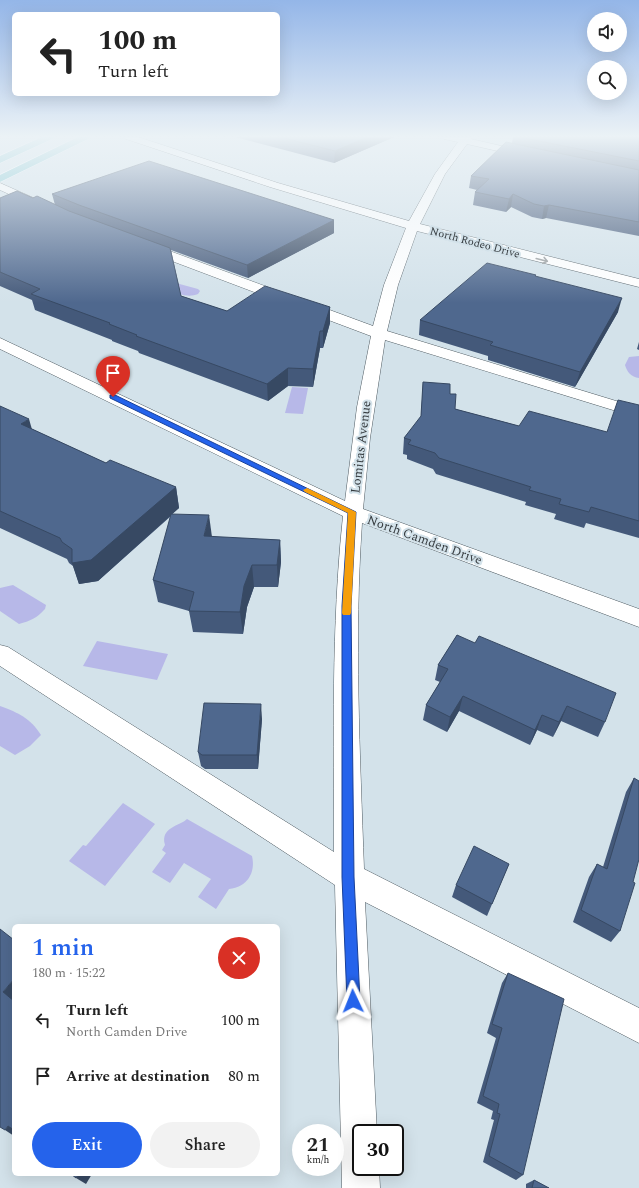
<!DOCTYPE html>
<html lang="en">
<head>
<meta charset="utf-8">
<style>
  :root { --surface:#fff; --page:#f2f2f2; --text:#222; --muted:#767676; --accent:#2563eb }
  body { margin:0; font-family:Spectral,serif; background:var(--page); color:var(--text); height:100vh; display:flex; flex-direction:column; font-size:15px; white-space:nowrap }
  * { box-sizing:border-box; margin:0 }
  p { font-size:13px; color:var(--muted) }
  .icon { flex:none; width:22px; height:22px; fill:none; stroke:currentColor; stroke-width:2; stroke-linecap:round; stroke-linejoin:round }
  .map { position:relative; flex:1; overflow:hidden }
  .side { position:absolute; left:12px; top:924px; width:268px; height:252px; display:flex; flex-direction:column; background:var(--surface); border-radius:6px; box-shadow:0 4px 16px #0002 }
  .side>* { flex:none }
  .hud { position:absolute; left:12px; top:12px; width:268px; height:84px; border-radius:6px; box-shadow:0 4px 16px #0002; background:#fff; color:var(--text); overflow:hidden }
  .tools { position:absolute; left:587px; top:12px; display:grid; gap:8px }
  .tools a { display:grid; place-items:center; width:40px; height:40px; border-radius:50%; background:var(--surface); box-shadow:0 4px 16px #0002; font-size:20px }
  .speed { position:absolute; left:292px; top:1124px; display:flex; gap:8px; font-size:20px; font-weight:700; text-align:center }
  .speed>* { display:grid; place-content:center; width:52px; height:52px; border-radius:50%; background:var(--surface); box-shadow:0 4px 16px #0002; line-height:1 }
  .speed small { font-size:10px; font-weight:400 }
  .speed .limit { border:2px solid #111; border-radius:6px; background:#fff; color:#111 }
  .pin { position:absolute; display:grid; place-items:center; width:34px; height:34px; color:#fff; margin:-41px -17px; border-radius:50% 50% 50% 0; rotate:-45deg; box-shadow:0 0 4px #0007 }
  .pin .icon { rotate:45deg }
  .me { position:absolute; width:44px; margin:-22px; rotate:358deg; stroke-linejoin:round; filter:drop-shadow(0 0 3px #0008) }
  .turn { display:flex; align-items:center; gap:14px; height:84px; padding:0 20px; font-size:18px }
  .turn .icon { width:52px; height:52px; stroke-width:2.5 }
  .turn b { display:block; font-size:28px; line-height:34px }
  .round { display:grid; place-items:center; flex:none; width:42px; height:42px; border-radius:21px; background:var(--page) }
  .overview { display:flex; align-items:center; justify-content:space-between; height:68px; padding:0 20px }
  h1 { font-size:24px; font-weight:600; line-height:30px; color:var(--accent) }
  .action { display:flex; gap:8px; margin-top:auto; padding:8px 20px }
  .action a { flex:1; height:46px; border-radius:24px; background:var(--accent); color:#fff; font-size:16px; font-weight:600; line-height:46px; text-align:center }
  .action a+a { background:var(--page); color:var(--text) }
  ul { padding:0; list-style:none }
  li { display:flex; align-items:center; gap:12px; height:56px; padding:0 20px }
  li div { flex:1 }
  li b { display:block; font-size:15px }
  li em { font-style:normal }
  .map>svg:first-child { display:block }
</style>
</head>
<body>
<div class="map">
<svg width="639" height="1188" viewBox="0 0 639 1188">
  <rect width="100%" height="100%" fill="#d3e2ea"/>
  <g fill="#b7b8e8">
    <path d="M176 283 198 289 200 291 198 294C188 298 179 294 169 290Z"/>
    <path d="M639 356V378C631 377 627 372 625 365L629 357Z"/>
    <polygon points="292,387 308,388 303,414 285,413"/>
    <path d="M13 585 46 605 45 609C37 618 30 621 19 624L0 611V588Z"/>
    <polygon points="97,641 168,654 157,680 83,666"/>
    <path d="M0 706C19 713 30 718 41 735L30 746 15 755 0 746Z"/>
    <polygon points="123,803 155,824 105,886 69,861 83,845 86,846"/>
    <path d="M187 819 252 856C256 873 247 887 229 889L216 909 198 897 211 879 184 863 170 883 152 872 166 853 162 850 165 845C160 827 180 826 187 819Z"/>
  </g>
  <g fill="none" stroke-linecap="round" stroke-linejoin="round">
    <g stroke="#4f5b62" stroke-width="1">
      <g id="minor">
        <path d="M124 137H138L278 183 409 221 435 174 458 142 444 139 442 137H473L471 139 532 153 533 155 532 157 528 158 467 144 445 174 420 224 639 279V287L417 231 398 285 387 331 639 408V418L385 340 370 438 363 509 639 609V627L362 523C354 638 360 754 364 869L639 1008V1043L365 902 377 1133H361V1167H379L380 1188H342L335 885 0 666V645L8 647 334 852C334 740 331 627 343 516L0 349V338L345 501 357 407 371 336 140 249 138 246 140 243H148L373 326 384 285 406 228 270 187 126 139Z"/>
        <polygon points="0,183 45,203 47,205 45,207 37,207 0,190"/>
      </g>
    </g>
    <g stroke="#fff" stroke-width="1">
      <g id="major">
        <polygon points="42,137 54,137 52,139 0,163 0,156"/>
        <polygon points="78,137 90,137 88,139 0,182 0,175"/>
      </g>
    </g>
    <use href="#minor" fill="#fff" fill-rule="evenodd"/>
    <use href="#major" fill="#72c2cc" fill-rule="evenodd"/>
  </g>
  <g fill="#44597a">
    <polygon points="235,137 394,137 334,163"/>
    <polygon points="513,137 639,137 639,236 546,218 542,219 532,217 511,207 506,212 473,205 475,192 477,190 469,188 471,176 512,143"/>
    <polygon points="52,194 334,220 334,233 248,278 171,250 181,296 227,311 330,307 330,323 323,348 320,348 313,387 288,386 268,401 139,353 138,351 112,341 112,340 35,310 32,300 0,286 0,198 33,198 55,205"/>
    <polygon points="536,277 618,312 575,387 488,360 488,356 419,335 420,320"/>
    <polygon points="639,342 639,350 637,349"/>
    <polygon points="423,382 450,394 455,409 519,426 607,432 639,405 639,538 586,523 584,528 554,519 556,514 525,505 526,502 436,474 433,469 407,459 407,455 403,454 404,438 421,417"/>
    <polygon points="0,406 32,429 106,463 176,487 179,508 172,514 212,537 280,540 281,562 278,587 254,587 247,607 243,634 193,632 189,611 158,602 153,580 171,516 98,581 79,584 73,566 69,563 67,559 0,528"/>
    <polygon points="457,635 605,722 598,737 561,721 553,737 537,730 530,745 459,711 447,732 423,720 426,705 440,682 435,680 438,665"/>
    <polygon points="262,719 258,769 205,769 201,766 198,752"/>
    <polygon points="634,778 620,931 611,942 573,922 589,877 597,864 603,867 626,792"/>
    <polygon points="509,864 487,916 452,897 456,885"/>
    <polygon points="508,973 523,1175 516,1180 483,1162 494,1120 491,1119 493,1111 477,1103 496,1038 487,1033 502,983"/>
    <polygon points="534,1180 549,1188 526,1188 526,1184"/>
  </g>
  <g fill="#374963">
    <polygon points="367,137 394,137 334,163 335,151"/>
    <polygon points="513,194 511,207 506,212 509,199"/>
    <polygon points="549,205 546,218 542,219 544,206"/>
    <polygon points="334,220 334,233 248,278 247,265"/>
    <polygon points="622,298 618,312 575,387 580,372"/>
    <polygon points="330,307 330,323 323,348 323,331"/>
    <polygon points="320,331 320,348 313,387 313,369"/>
    <polygon points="288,368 288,386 268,401 267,384"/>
    <polygon points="29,419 35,440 21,424"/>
    <polygon points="176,487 179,508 98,581 79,584 72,563"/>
    <polygon points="209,515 212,537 204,536"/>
    <polygon points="280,540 281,562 278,587 277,565"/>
    <polygon points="252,565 254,587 247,607 243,634 240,612 244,586"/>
    <polygon points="463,696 459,711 447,732 450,717"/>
    <polygon points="261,704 262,719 258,769 257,755"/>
    <polygon points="567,706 561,721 553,737 559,722"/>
    <polygon points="542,715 537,730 530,745 535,730"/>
    <polygon points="14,979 14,1003 3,992"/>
    <polygon points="8,1126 14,1129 14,1136 5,1130"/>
    <polygon points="79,1174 92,1174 86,1184 76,1178"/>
  </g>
  <g fill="#4f688e" stroke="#374963">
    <polygon points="280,137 367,137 335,151"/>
    <polygon points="519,137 639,137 639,161"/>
    <polygon points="506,142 639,170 639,222 549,205 544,206 534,204 513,194 509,199 475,192 489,179 471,176"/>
    <polygon points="149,161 334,220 247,265 79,205 52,194"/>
    <polygon points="17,191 33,198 37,196 69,211 170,248 181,296 227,311 265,286 330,307 323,331 320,331 313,369 288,368 267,384 136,336 137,335 109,324 110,323 31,294 40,289 0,272 0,198"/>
    <polygon points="487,263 536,275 535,276 622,298 580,372 490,345 493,342 420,320"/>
    <polygon points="423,382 450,384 450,394 456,394 455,409 519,426 529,411 607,432 618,400 639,405 639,521 591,507 589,512 559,504 561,499 529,490 531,487 439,458 435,453 408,444 411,440 404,438 421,416"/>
    <polygon points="0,406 29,419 21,424 106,463 110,460 176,487 91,560 72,563 72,549 62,542 60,538 0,511"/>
    <polygon points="171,514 209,515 204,536 280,540 277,565 252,565 244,586 240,612 189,611 194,592 153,580"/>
    <polygon points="457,635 475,643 479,636 616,693 605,722 567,706 559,722 542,715 535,730 463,696 450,717 426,705 448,669 438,665"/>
    <polygon points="204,703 261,704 257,755 202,755 198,752"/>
    <polygon points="634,778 639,781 639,859 633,882 635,883 620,931 581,910 597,864 607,869"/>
    <polygon points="474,846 509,864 492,904 456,885"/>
    <polygon points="0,929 14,940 14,979 3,992 14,1001 14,1130 8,1126 5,1130 0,1127"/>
    <polygon points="508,973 564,999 523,1175 489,1156 500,1114 497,1113 499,1104 483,1096 502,1028 492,1024"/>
    <polygon points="71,1174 79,1174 76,1178"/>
    <polygon points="534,1180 549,1188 532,1188"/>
  </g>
  <defs><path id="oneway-shaft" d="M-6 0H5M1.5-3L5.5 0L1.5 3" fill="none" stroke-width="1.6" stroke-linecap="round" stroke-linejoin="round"/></defs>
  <use stroke="#9a9ea0" href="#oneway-shaft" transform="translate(542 260) rotate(14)"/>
  <linearGradient id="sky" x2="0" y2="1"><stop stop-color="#94b6e8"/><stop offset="0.45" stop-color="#ebf2f6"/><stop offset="1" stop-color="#ebf2f6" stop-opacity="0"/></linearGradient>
  <rect width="639" height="303" fill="url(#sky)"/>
  <polygon fill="#2563eb" stroke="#184099" points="110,395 115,395 356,512 351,606 354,877 360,1001 358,1006 353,1008 349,1006 347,1001 342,877 342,606 348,513 110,398"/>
  <polygon fill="#f59e0b" points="307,488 356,512 351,613 350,615 343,615 342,613 348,513 305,492 303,490"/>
  <g text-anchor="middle" stroke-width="4" stroke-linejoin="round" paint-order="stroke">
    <g font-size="11" fill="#363c40" stroke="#d3e2ea">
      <text transform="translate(475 242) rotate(15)" y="4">North Rodeo Drive</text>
    </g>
    <g font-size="13" fill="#363c40" stroke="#d3e2ea">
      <text transform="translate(360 447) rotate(-83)" y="5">Lomitas Avenue</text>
      <text transform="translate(425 539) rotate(20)" y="5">North Camden Drive</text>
    </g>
  </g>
</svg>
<div class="tools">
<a><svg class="icon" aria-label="sound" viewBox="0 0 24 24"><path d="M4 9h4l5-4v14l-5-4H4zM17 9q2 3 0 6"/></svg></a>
<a><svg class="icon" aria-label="search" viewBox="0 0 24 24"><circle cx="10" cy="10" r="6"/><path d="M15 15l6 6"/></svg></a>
</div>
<div class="speed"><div>21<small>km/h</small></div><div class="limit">30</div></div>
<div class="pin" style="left:113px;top:397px;background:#d93025"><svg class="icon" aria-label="arrive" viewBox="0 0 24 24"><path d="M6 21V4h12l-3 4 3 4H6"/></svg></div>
<svg class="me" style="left:353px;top:1001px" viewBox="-20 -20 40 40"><path d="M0-17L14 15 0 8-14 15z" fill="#2563eb" stroke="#fff" stroke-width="4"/></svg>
<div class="hud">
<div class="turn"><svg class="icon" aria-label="left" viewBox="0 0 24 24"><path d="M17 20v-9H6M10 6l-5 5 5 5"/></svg><div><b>100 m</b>Turn left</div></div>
</div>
<section class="side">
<div class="overview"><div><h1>1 min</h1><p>180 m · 15:22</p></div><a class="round" style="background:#d93025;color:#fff"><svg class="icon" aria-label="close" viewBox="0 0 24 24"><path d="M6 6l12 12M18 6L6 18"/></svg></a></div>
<ul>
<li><svg class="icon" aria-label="left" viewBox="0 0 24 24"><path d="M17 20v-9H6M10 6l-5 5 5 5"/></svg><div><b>Turn left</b><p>North Camden Drive</p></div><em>100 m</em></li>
<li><svg class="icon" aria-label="arrive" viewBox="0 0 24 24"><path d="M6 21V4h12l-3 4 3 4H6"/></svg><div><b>Arrive at destination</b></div><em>80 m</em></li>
</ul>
<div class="action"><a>Exit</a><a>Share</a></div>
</section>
</div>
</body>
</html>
